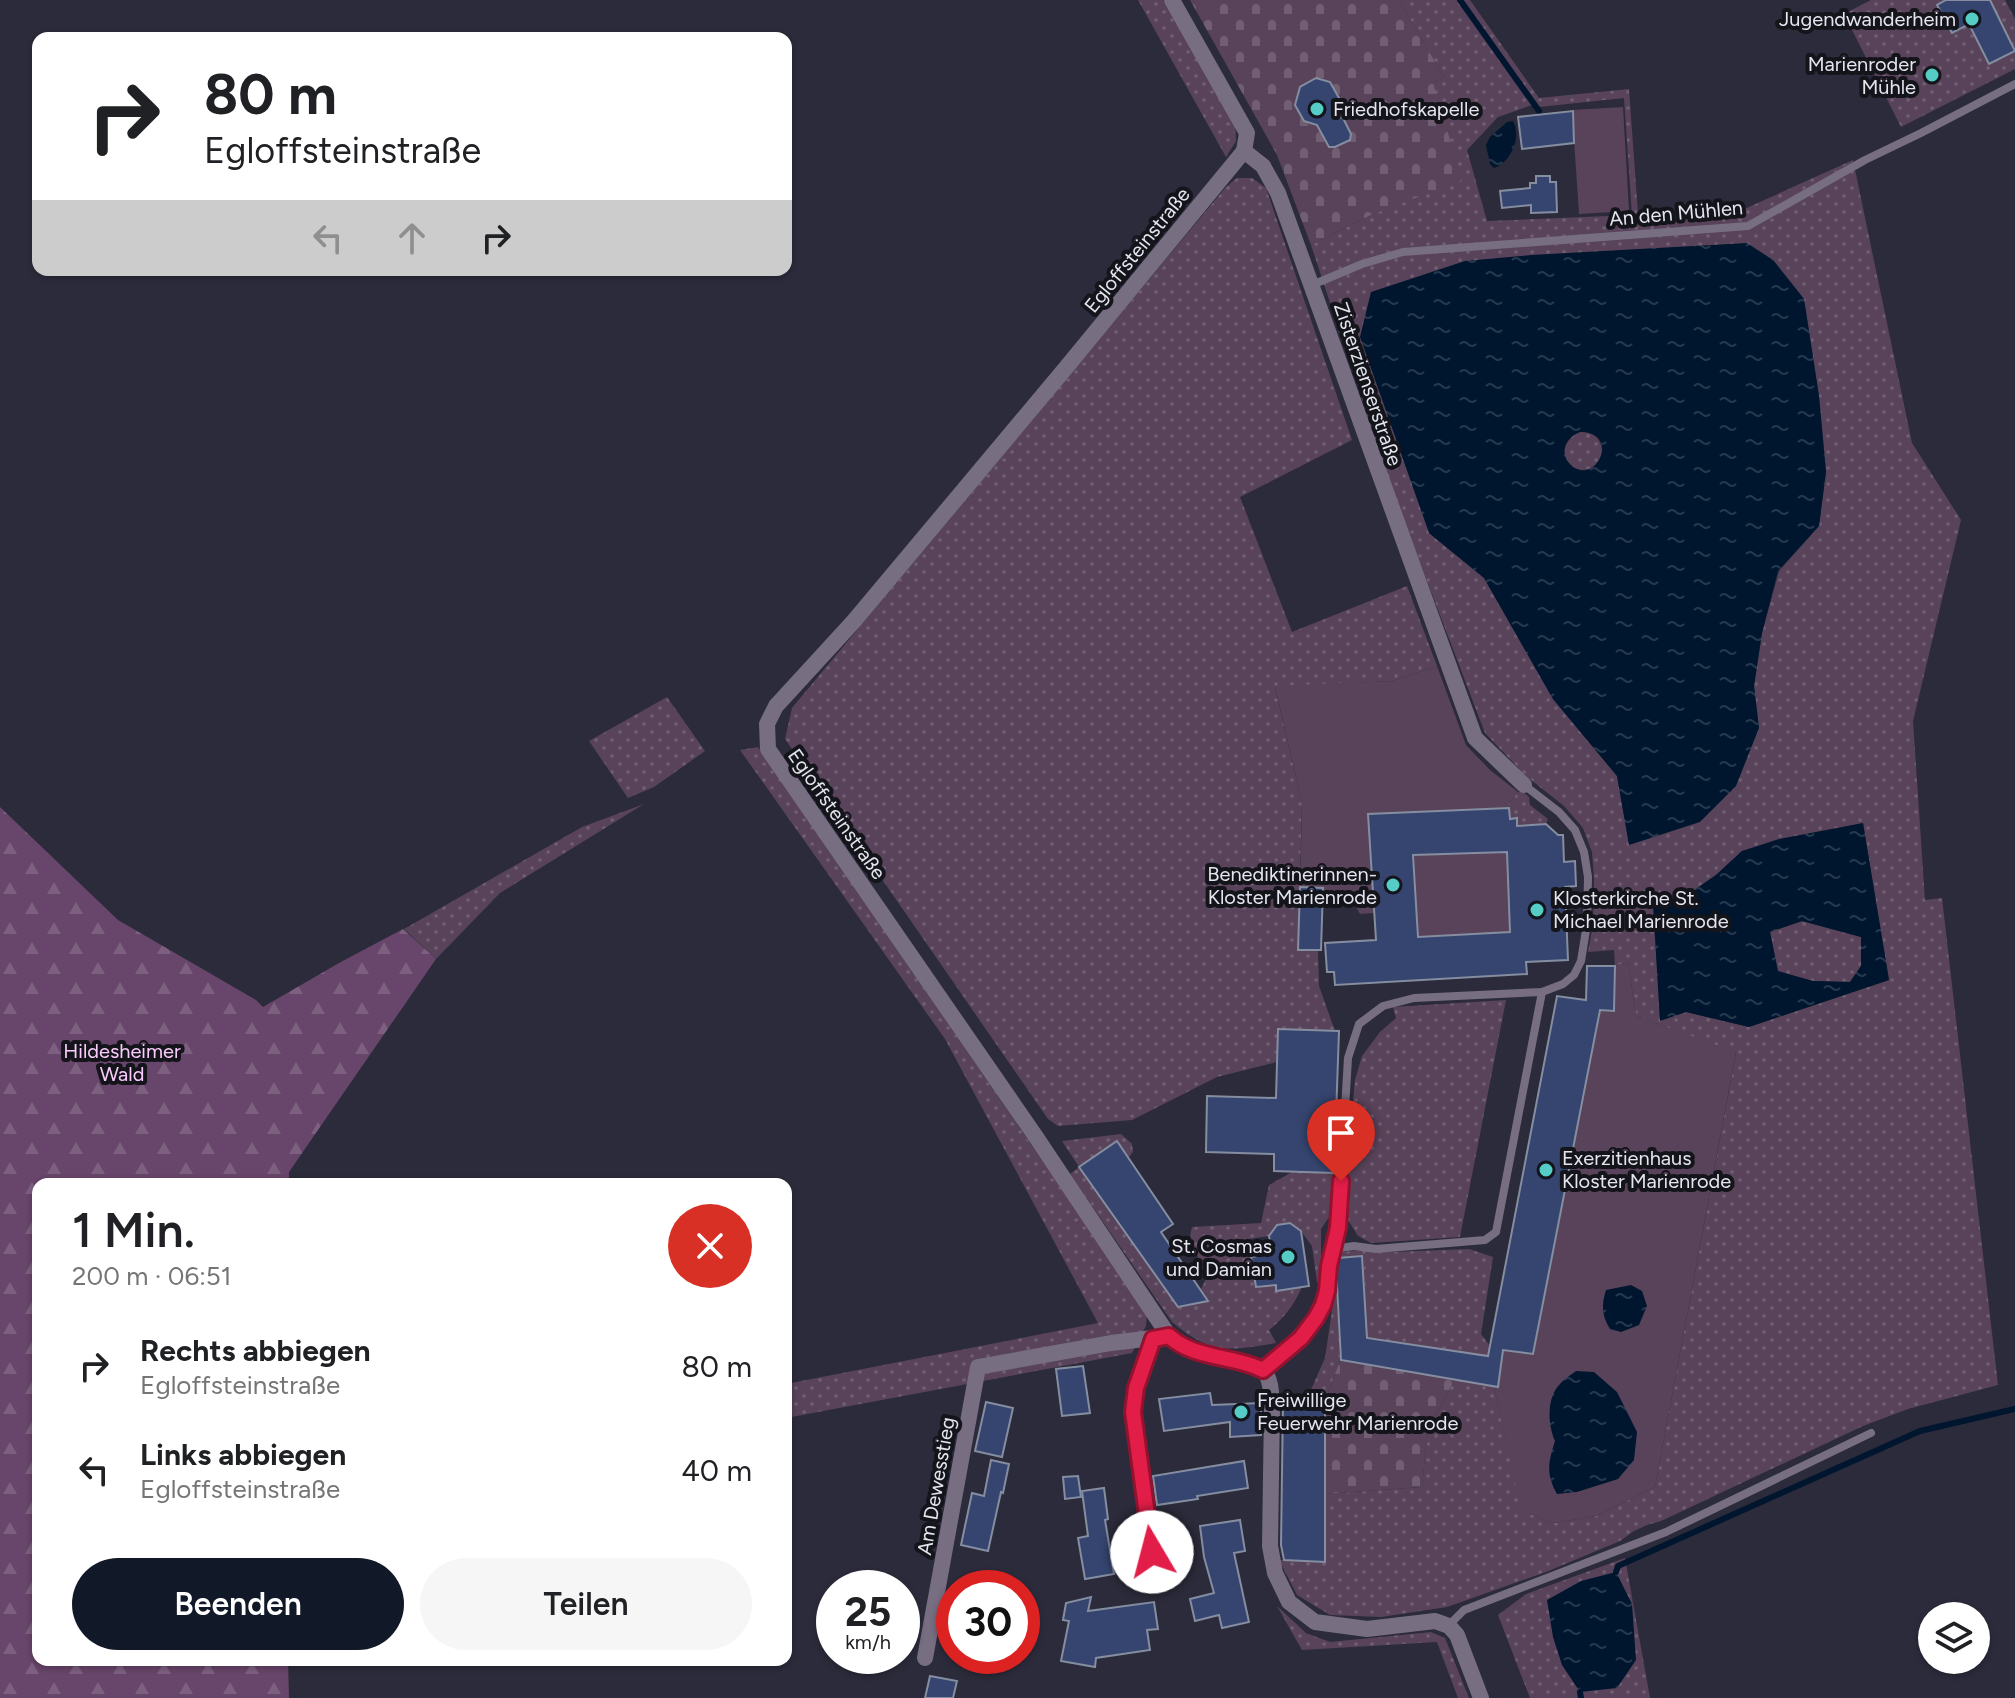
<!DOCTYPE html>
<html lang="de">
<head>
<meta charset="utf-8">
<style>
  :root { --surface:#fff; --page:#f6f6f6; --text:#202124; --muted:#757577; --accent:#111827 }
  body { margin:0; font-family:Figtree,sans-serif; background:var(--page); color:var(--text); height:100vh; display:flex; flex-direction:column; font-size:30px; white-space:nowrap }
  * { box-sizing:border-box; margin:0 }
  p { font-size:26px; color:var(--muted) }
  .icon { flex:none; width:44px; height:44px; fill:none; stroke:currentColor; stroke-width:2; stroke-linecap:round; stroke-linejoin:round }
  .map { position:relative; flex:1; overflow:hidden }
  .side { position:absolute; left:32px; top:1178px; width:760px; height:488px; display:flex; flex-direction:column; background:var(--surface); border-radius:16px; box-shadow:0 2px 6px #0004 }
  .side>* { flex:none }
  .guide { position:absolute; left:32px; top:32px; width:760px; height:244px; border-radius:16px; box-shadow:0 2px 6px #0004; background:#fff; color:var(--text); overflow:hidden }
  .buttons { position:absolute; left:1918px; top:1602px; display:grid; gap:16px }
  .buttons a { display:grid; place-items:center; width:72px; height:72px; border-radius:50%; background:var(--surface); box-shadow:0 2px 6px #0004; font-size:40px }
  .speed { position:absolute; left:816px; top:1570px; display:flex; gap:16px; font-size:40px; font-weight:700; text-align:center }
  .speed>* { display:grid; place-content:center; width:104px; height:104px; border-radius:50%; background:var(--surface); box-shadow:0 2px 6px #0004; line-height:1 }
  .speed small { font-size:20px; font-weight:400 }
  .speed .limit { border:12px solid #d22; background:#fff; color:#111 }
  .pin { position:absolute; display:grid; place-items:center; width:68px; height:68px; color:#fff; margin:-82px -34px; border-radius:50% 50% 50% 0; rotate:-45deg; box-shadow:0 0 8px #0007 }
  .pin .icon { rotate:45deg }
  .me { position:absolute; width:88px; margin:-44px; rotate:352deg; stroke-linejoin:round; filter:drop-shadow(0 0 6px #0008) }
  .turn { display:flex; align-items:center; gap:28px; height:168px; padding:0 40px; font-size:36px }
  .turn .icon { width:104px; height:104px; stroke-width:2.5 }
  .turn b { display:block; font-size:56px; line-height:68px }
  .lanes { display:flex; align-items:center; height:76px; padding:0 40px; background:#0003; justify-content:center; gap:40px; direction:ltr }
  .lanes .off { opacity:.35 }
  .round { display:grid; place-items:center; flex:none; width:84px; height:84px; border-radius:42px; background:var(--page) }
  .headline { display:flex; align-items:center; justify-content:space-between; height:136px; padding:0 40px }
  h1 { font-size:48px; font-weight:600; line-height:60px }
  .primary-button { display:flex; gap:16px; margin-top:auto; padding:16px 40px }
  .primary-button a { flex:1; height:92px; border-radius:48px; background:var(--accent); color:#fff; font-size:32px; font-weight:600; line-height:92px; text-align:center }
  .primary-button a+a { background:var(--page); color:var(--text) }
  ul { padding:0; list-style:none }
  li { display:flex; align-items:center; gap:24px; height:104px; padding:0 40px }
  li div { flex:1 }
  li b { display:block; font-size:30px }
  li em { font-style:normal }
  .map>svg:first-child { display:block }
</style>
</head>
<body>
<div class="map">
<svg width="2015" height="1698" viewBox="0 0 2015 1698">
  <defs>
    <pattern id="grass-dots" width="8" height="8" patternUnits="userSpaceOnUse" patternTransform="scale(2)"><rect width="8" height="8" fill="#59435a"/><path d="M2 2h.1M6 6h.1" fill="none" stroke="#715e72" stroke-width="1.8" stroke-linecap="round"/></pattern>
    <pattern id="forest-firs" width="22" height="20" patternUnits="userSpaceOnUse" patternTransform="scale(2)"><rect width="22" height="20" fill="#68456a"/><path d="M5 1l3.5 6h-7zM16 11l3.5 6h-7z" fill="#7d6080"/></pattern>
    <pattern id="cemetery-stones" width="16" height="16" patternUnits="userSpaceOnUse" patternTransform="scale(2)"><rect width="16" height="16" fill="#59435a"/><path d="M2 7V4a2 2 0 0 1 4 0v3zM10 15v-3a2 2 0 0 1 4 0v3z" fill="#715e72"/></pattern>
    <pattern id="water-ripples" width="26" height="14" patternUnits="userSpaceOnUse" patternTransform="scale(2)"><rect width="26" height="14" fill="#00162e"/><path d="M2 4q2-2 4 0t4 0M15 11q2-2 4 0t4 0" fill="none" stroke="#25384d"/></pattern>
  </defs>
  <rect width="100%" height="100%" fill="#2b2b3b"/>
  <g fill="url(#grass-dots)" fill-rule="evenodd">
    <polygon points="1138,0 1163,0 1235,126 1236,141 1226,157"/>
    <path d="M1399 0H1470L1539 98 1629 89 1638 214 1740 211 1853 160 1912 443 1961 520 1913 721 1925 900 1942 898 1998 1385 1908 1409 1863 1426 1661 1521 1647 1525 1634 1531 1620 1541 1546 1572 1447 1607 1381 1617 1330 1615 1297 1595 1279 1560 1325 1561V1494L1422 1487 1428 1428 1455 1380 1494 1387 1522 1511 1554 1523 1596 1516 1655 1487 1736 1053 1636 1016 1628 962 1615 966 1614 950 1588 952 1593 925 1594 879 1592 852 1583 828 1564 806 1526 776 1485 733 1390 484 1311 245 1371 215 1433 83 1444 77ZM1624 98 1632 215 1487 221 1467 150 1498 117 1535 104 1539 107ZM1773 260 1804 299 1819 396 1826 472 1819 526 1779 571 1762 633 1754 686 1759 728 1629 844 1617 776 1553 699 1484 578 1429 533ZM1863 823 1889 980 1749 1027 1686 1012 1660 1020 1654 905 1687 895 1716 875 1742 851Z"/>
    <polygon points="1871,0 2005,0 2015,19 2015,69 1901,127 1844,14"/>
    <polygon points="1237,178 1252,178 1266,188 1352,440 1240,497 1292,632 1407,586 1437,666 1392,681 1275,687 1302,803 1298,949 1318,950 1319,986 1335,1031 1278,1029 1277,1062 1217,1077 1132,1120 1058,1126 1048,1119 785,739 792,708 1226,187"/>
    <circle cx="1583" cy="451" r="19"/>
    <polygon points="667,697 705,751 654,787 628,798 589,741"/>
    <polygon points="758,747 1147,1313 1146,1326 1132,1353 786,1418 786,1384 1098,1323 945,1039 740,750"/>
    <polygon points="1518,792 1523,792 1529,797 1530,805 1548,819 1546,824 1534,825 1517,836 1517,819 1510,819 1509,803"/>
    <polygon points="644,804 500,893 436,959 404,929 582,827"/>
    <polygon points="1802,921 1861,937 1861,966 1850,982 1813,981 1778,972 1770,932"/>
    <polygon points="1506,1000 1460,1237 1371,1243 1358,1236 1348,1220 1344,1192 1355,1080 1362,1056 1380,1032 1396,1018 1393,1007"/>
    <path d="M1121 1134 1132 1144 1133 1152 1129 1157 1079 1168 1178 1307 1208 1301 1201 1289 1206 1279 1190 1236 1192 1227 1261 1223 1269 1185 1292 1172 1334 1173 1331 1214 1321 1229V1282H1317L1312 1246 1301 1231 1249 1239 1256 1287 1276 1284 1277 1291 1302 1287C1294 1305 1285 1317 1269 1330L1276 1343C1227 1351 1212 1355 1172 1322L1070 1174 1079 1167 1062 1141Z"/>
    <polygon points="1469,1249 1493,1257 1481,1334 1490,1346 1503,1350 1502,1358 1367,1338 1363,1256 1334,1258 1342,1252 1363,1250 1391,1252"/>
    <polygon points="1336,1283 1340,1360 1325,1401 1306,1401 1325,1358"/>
    <polygon points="1625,1558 1650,1698 1530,1698 1498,1615 1526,1594"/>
    <polygon points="1277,1606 1306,1633 1330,1642 1431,1632 1445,1638 1469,1698 1458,1698 1437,1642 1302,1650"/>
  </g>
  <polygon fill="url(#forest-firs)" points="0,807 118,920 256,1000 263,1007 339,963 403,929 436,959 289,1172 289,1184 38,1184 38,1660 288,1660 289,1698 0,1698"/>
  <g fill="url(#cemetery-stones)">
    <polygon points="1190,0 1399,0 1444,77 1433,83 1462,180 1371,215 1311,245 1277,155"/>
    <polygon points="1340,1360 1455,1380 1428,1428 1422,1487 1325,1494 1325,1401"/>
  </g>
  <g fill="#59435a">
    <polygon points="1623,107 1629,211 1579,214 1572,110"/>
    <polygon points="1437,666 1466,745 1490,770 1518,792 1509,803 1509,808 1368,814 1374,913 1360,914 1347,891 1323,892 1323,888 1300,893 1302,803 1275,686 1392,681"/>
    <polygon points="1507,852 1510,932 1418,937 1413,855"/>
    <polygon points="1628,962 1636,1016 1736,1052 1655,1487 1596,1516 1554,1523 1521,1511 1494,1387 1498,1387 1503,1350 1533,1354 1600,1010 1614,1010 1615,966"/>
  </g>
  <g fill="url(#water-ripples)" fill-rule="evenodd">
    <path d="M1513 121C1522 137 1511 162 1494 168L1490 164 1486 145 1490 137 1507 122Z"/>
    <path d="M1747 243 1773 260 1804 299 1819 396 1826 472 1819 526 1778 571 1762 633 1754 686 1759 728 1736 786 1700 822 1629 845 1617 776 1553 699 1484 578 1429 533 1360 337 1371 292 1465 261 1531 255ZM1580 432C1624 432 1593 491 1569 463 1559 451 1567 437 1580 432Z"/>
    <path d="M1863 823 1889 980 1749 1027 1686 1012 1660 1021 1653 905 1687 895 1716 875 1742 851 1779 839ZM1802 921 1861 937V966L1850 982 1813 981 1778 971 1770 932Z"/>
    <path d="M1631 1285 1642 1291 1647 1306 1639 1325 1621 1332 1610 1329C1602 1316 1601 1306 1606 1290Z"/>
    <path d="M1576 1371 1594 1372 1617 1392 1637 1432 1634 1460 1618 1479 1577 1492 1557 1494C1546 1474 1548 1463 1555 1441 1548 1425 1546 1398 1560 1384 1564 1379 1571 1375 1576 1371Z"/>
    <polygon points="1616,1572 1632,1604 1636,1660 1617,1688 1580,1692 1562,1665 1553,1637 1547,1600 1581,1581"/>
  </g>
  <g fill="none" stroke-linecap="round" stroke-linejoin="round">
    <g stroke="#00162e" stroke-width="6">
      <polyline points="1460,0 1539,111"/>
      <polyline points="1616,1572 1618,1566 1920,1431 2015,1409"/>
      <polyline points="1580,1692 1581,1698"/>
    </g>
  </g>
  <g fill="#35456f" stroke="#858da0" stroke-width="2" fill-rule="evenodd">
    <polygon points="1946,0 1990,0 2015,51 1989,64 1969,24 1952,33 1937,5"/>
    <polygon points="1316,78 1330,82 1339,98 1334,117 1343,118 1351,134 1350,140 1335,147 1329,147 1317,125 1304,121 1295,105 1300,87"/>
    <polygon points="1573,111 1574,143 1522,149 1518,117"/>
    <polygon points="1536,176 1550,176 1550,182 1556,182 1557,212 1531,213 1531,205 1502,208 1500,191 1530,188 1530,183 1536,183"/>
    <path d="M1509 808 1510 819 1517 818V826L1546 824 1558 835H1563L1564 862 1575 861 1576 886 1565 887 1568 960 1526 962 1527 974 1335 985 1334 972H1327L1325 943 1376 940 1368 814ZM1507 852 1510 932 1418 937 1413 855Z"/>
    <polygon points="1300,887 1323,888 1321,950 1298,950"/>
    <polygon points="1587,966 1615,966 1614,1011 1600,1010 1533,1354 1503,1350 1498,1387 1341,1360 1336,1267 1338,1258 1362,1256 1367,1338 1488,1356 1557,996 1586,1000"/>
    <polygon points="1278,1029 1339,1031 1334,1173 1274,1171 1274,1154 1206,1152 1207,1096 1276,1098"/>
    <polygon points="1117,1141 1173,1224 1161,1232 1208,1301 1178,1307 1079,1167"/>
    <polygon points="1290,1223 1301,1231 1309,1286 1276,1291 1276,1285 1256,1287 1251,1257 1272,1254 1269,1236 1277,1225"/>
    <polygon points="1083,1366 1090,1413 1062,1416 1056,1369"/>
    <polygon points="1210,1393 1212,1405 1261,1403 1261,1435 1230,1437 1230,1422 1164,1431 1159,1399"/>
    <polygon points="1283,1401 1325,1401 1325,1562 1284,1560 1281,1545"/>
    <polygon points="986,1402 1013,1408 1002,1457 975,1451"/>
    <polygon points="991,1460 1009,1464 1003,1493 1001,1492 988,1551 961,1545 972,1493 984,1496"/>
    <polygon points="1244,1461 1248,1488 1197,1496 1198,1499 1157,1505 1153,1476"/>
    <polygon points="1078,1476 1081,1497 1065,1499 1063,1477"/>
    <polygon points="1104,1488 1108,1519 1105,1520 1114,1574 1085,1579 1078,1538 1088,1536 1082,1491"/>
    <polygon points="1240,1520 1245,1551 1234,1553 1249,1622 1222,1628 1219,1615 1195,1621 1190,1599 1214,1593 1204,1557 1200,1526"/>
    <polygon points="1091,1597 1088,1611 1154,1602 1158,1629 1147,1630 1150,1650 1096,1658 1095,1667 1061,1661 1069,1621 1063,1620 1066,1603"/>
    <polygon points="930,1676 957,1681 953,1698 925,1698"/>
  </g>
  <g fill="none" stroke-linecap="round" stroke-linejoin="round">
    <g stroke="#776e82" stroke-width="8">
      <polyline points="1312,285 1362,264 1403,252 1748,226 1865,160 1921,133 2015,84"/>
      <polyline points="1333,1249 1354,1246 1376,1249 1485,1240 1496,1232 1542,992"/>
      <polyline points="1327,1291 1329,1266 1338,1228 1339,1210 1348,1058 1359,1024 1383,1006 1414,998 1542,992 1563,984 1574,975 1581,961 1587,924 1588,877 1584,852 1575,830 1559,812 1524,785"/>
      <polyline points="1449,1625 1464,1610 1666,1532 1871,1433"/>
    </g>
    <g stroke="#776e82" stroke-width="16">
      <polyline points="1172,0 1247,133 1244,151"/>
      <path d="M1244 151 1069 364 854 621 776 706 767 724 768 749 1036 1137 1169 1336C1182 1348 1204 1355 1221 1359 1234 1362 1254 1360 1264 1371 1272 1381 1271 1396 1272 1408L1270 1546 1275 1573 1289 1602 1315 1622 1367 1629 1435 1621 1449 1626 1457 1635 1481 1698"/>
      <polyline points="1244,151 1263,166 1278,193 1475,738 1524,785"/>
      <polyline points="1153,1339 1136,1388 1133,1412 1155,1580"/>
      <path d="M1263 1370C1291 1344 1315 1329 1327 1291"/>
      <polyline points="925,1658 978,1367 1111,1343 1169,1336"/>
    </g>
  </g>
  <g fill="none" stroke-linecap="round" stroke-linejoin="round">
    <g stroke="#92132f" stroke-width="20">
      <path id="route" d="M1152 1552 1133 1412 1136 1388 1153 1339 1169 1336C1195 1360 1234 1355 1263 1370L1301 1338 1316 1318 1323 1305 1327 1291 1329 1266 1338 1228 1341 1181"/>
    </g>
    <use href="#route" stroke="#e11d48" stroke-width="14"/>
  </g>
  <g fill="#55cdc6" stroke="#14141b" stroke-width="3">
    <circle cx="1972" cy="19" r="8"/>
    <circle cx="1932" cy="75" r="8"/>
    <circle cx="1317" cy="109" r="8"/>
    <circle cx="1393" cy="885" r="8"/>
    <circle cx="1537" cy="910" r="8"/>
    <circle cx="1546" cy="1170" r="8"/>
    <circle cx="1288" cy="1257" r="8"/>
    <circle cx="1241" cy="1412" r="8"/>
  </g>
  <g text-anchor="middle" stroke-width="8" stroke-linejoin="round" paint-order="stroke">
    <g font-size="20" fill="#e5e5f0" stroke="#14141b" text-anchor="end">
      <text x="1956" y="26">Jugendwanderheim</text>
      <text x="1916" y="71">Marienroder<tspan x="1916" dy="23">Mühle</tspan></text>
      <text x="1333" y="116" text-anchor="start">Friedhofskapelle</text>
      <text x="1377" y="881">Benediktinerinnen-<tspan x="1377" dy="23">Kloster Marienrode</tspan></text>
      <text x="1553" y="905" text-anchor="start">Klosterkirche St.<tspan x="1553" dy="23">Michael Marienrode</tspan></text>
      <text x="1562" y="1165" text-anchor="start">Exerzitienhaus<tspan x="1562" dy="23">Kloster Marienrode</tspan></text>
      <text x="1272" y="1253">St. Cosmas<tspan x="1272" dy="23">und Damian</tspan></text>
      <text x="1257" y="1407" text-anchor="start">Freiwillige<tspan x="1257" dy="23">Feuerwehr Marienrode</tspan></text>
    </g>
    <g font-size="20" fill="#e5e5f0" stroke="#14141b">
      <text transform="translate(1676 213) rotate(-5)" y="7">An den Mühlen</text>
      <text transform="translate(1137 250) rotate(-51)" y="7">Egloffsteinstraße</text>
      <text transform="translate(1368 384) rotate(71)" y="7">Zisterzienserstraße</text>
      <text transform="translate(837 814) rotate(55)" y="7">Egloffsteinstraße</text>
      <text transform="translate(936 1486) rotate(-80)" y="7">Am Dewesstieg</text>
    </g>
    <g font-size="20" fill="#facbfc" stroke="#14141b">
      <text x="122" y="1058">Hildesheimer<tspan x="122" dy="23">Wald</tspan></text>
    </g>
  </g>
</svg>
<div class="buttons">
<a><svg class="icon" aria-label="layers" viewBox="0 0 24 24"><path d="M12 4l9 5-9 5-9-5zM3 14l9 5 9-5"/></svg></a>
</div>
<div class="speed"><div>25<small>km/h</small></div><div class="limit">30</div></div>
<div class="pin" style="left:1341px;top:1181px;background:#d93025"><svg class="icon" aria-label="arrive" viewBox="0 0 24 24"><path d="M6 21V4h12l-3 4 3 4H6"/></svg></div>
<svg class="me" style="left:1152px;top:1552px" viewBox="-20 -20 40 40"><circle r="19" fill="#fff"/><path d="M0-13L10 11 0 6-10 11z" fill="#e11d48"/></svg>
<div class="guide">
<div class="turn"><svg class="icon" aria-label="right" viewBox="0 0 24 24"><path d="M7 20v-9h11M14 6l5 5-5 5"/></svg><div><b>80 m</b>Egloffsteinstraße</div></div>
<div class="lanes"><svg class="icon off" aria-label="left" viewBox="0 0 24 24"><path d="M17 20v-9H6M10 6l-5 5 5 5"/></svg><svg class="icon off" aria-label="ahead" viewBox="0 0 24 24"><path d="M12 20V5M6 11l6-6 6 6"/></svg><svg class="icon" aria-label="right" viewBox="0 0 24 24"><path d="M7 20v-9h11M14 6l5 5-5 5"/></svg></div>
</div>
<section class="side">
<div class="headline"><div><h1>1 Min.</h1><p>200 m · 06:51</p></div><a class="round" style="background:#d93025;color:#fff"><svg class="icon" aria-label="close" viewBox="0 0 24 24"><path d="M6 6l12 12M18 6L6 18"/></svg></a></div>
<ul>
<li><svg class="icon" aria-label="right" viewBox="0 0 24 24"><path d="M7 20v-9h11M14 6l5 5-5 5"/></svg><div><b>Rechts abbiegen</b><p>Egloffsteinstraße</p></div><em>80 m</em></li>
<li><svg class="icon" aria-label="left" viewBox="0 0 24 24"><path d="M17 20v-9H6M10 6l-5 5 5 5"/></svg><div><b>Links abbiegen</b><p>Egloffsteinstraße</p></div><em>40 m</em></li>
</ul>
<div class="primary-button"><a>Beenden</a><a>Teilen</a></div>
</section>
</div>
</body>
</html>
